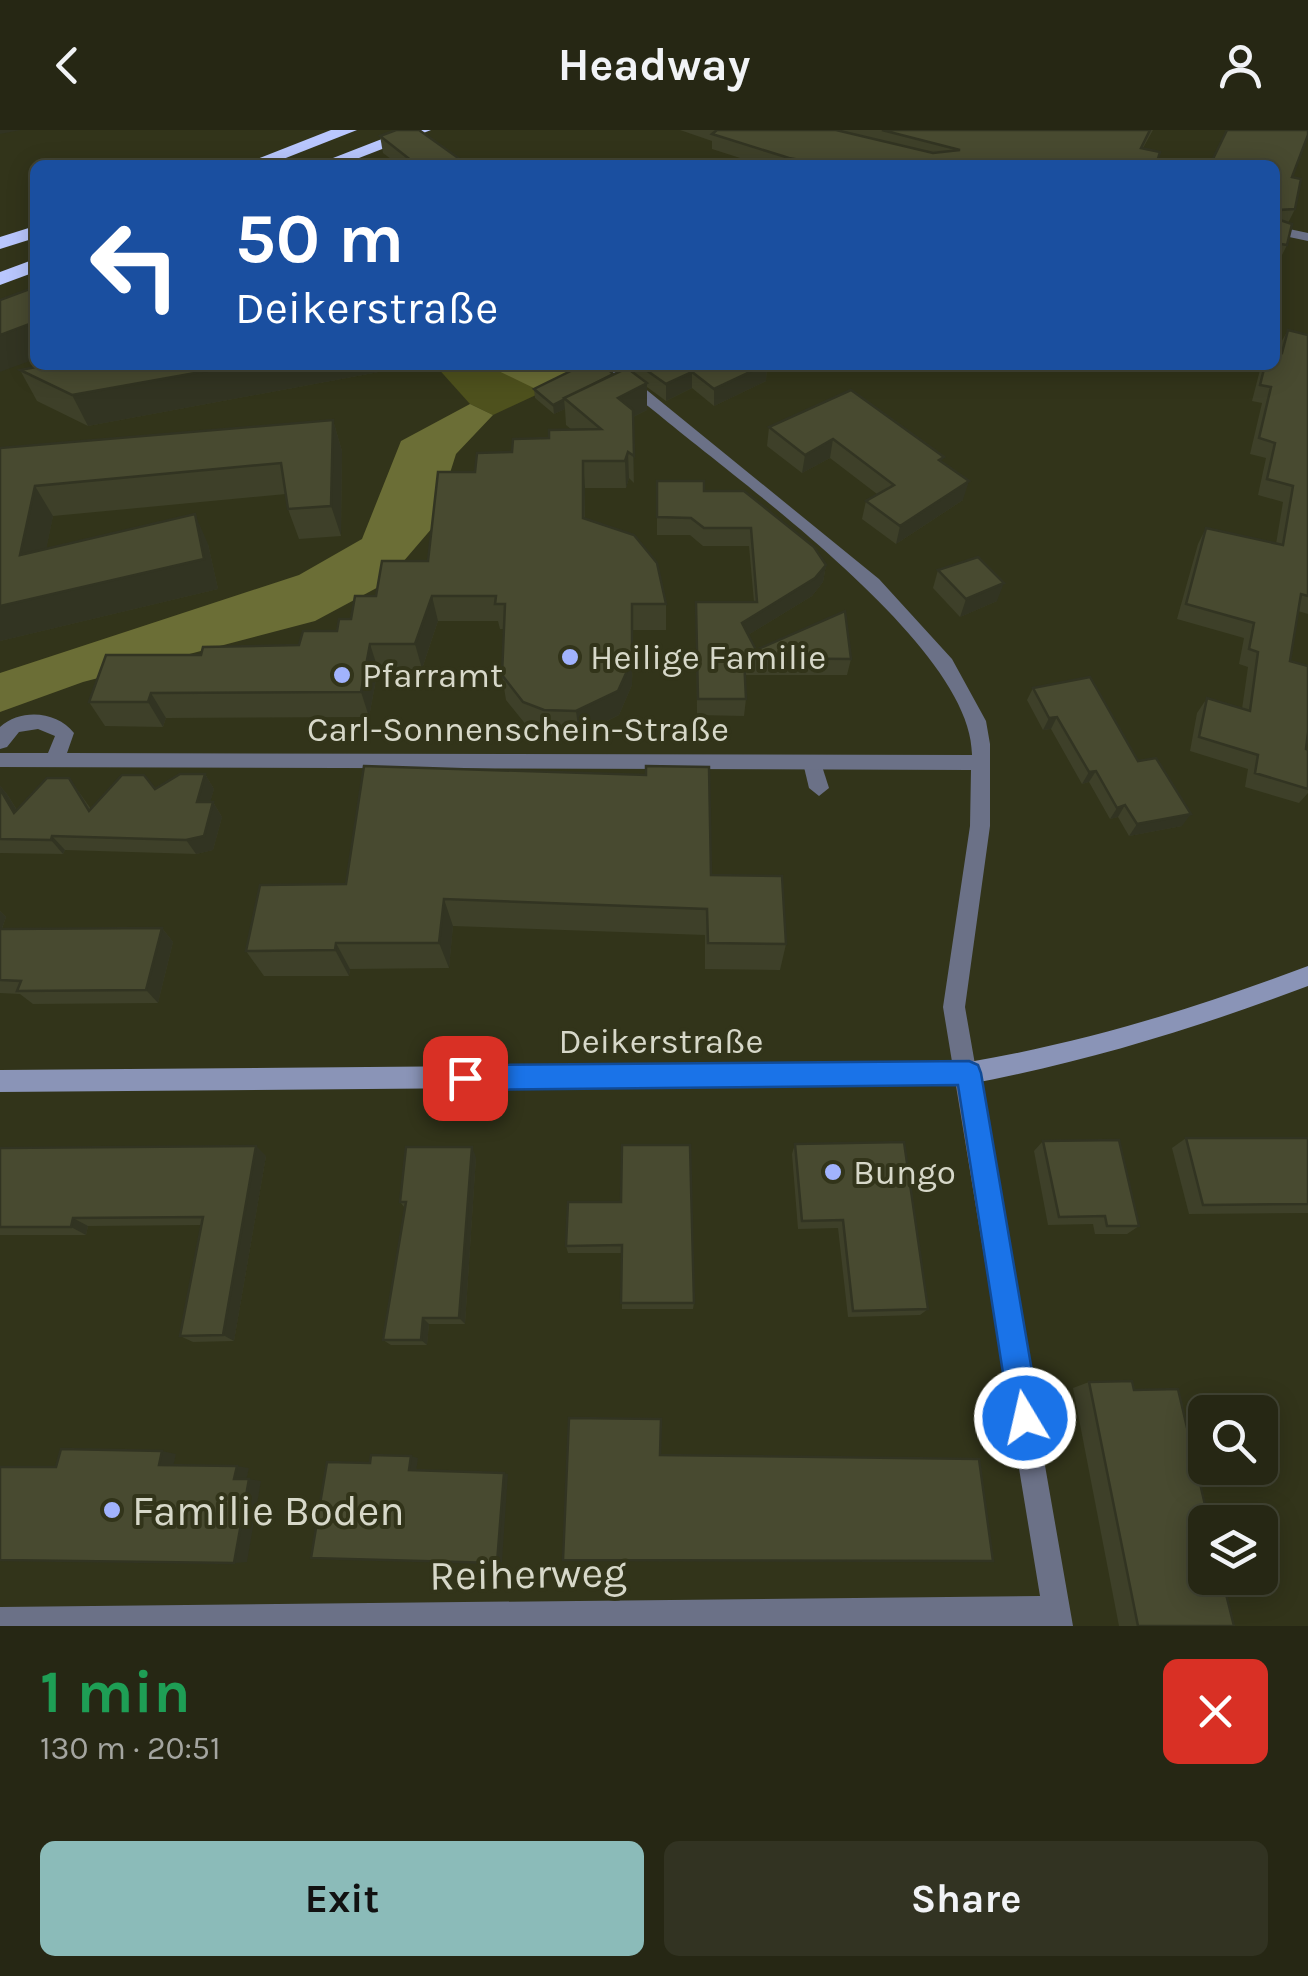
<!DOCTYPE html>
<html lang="en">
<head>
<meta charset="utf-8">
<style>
  :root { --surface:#262714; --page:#323322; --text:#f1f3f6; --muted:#a4a5a0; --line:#424434; --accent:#8bbbb9 }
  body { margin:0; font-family:Karla,sans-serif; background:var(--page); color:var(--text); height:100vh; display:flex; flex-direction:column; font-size:38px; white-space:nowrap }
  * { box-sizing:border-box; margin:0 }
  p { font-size:32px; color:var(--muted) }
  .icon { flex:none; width:55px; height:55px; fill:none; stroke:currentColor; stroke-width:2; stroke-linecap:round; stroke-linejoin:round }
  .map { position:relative; height:1496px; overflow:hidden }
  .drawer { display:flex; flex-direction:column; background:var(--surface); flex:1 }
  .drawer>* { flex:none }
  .hud { position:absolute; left:30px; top:30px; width:1250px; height:210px; border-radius:15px; box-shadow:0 5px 25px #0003,0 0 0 2px var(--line); background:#1a4fa0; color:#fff; overflow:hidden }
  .fabs { position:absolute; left:1188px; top:1265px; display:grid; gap:20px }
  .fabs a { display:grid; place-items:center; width:90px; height:90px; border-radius:15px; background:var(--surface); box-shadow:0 5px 25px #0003,0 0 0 2px var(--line); font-size:50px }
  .pin { position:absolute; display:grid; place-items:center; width:85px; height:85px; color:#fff; margin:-42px; border-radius:20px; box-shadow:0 5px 15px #0006 }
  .me { position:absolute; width:110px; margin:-55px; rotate:351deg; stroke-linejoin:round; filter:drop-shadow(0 0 8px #0008) }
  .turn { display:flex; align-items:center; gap:35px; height:210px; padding:0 40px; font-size:45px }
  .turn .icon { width:130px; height:130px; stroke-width:2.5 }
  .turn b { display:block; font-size:70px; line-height:85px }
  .round { display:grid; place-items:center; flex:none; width:105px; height:105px; border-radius:15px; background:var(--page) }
  .overview { display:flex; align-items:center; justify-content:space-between; height:170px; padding:0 40px }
  h1 { font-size:60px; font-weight:700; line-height:75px; color:#1e9e55 }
  .button { display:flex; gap:20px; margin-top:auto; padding:20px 40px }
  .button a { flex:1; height:115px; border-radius:15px; background:var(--accent); color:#111; font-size:40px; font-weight:700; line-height:115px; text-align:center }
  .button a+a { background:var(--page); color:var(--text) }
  header { display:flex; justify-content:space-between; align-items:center; height:130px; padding:0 40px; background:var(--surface); font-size:45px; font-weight:700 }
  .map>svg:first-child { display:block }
</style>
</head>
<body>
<header><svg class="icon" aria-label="back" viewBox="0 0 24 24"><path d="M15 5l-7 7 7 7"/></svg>Headway<svg class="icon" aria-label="person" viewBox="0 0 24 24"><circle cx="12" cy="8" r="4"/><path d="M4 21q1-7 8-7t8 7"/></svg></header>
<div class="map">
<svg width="1308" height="1496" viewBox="0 0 1308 1496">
  <rect width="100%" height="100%" fill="#32341a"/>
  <polygon fill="#4e511d" points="435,235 591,235 594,238 493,285 470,274"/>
  <g fill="#6b6e36">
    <polygon points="486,235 591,235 542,262"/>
    <polygon points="470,274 493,285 456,324 433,397 384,454 315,491 83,552 0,582 0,543 299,445 362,409 401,311"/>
  </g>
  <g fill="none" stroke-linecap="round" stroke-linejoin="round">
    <polygon fill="#6b7187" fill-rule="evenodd" points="812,625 821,633 829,658 819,666 809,658 803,633"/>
    <g fill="#6b7187" fill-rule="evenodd">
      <polygon points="1275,96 1308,103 1308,111 1275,104"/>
      <path d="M600 235H616L879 449 952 529 986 591 990 614V696L965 877 1073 1496H0V1477L1040 1466 943 877 970 696 971 640 0 637V623H48L55 606 38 599 19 602 7 617 0 619V597C21 578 57 581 74 603L67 623 972 625C973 517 739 352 658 284 639 269 617 253 600 235Z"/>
    </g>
    <path fill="#8a94b7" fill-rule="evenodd" d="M1308 836V856C1197 898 1086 932 969 954L0 962V940L969 932C1086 912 1197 878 1308 836Z"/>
    <g fill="#b9c7fe" fill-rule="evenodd">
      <polygon points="331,0 357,0 268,35 242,35"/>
      <polygon points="405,0 431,0 341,35 315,35"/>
      <polygon points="35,96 35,108 0,119 0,107"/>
      <polygon points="35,129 35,142 0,155 0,142"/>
    </g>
  </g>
  <g fill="#3e4029">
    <polygon points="680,0 1153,0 1143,18 1156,35 762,35 712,19 712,11"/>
    <polygon points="380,6 468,35 399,35 383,23"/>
    <polygon points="1275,35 1292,47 1295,79 1288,93 1287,115 1279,131 1275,130"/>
    <polygon points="1288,200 1308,205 1308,484 1298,481 1290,531 1306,619 1308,620 1308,663 1299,673 1245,657 1248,639 1190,621 1197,583 1207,568 1242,579 1248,537 1239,534 1244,508 1177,489 1198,414 1206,398 1276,414 1283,372 1258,365 1266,328 1250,324 1262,273 1252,271 1261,236 1275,235 1279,216"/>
    <polygon points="616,235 767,235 766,251 714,276 692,258 666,271 647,257 647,280 633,287 634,353 629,348 626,358 585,358 585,388 666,474 666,500 633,500 632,555 619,585 579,605 547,604 527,596 506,570 502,545 504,499 500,499 498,491 438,491 422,539 378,539 369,587 166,588 163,597 105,596 89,572 201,525 299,515 337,501 376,466 428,431 475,342 512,322 572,300 566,295 565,279 554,284 535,268 534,259 613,244 623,240"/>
    <polygon points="395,239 88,296 37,271 20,240"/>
    <polygon points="851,260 942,333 963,370 896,414 862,389 866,371 877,364 830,328 802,343 767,316 769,297"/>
    <polygon points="333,290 342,321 341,406 299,409 288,379 286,364 53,386 46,419 208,414 218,459 0,511 0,318"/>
    <polygon points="657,351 704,361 826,435 823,452 812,466 748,505 756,520 851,529 847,545 744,545 746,569 744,586 697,585 696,472 754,472 749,416 703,416 690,405 657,405"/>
    <polygon points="938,440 997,471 960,487 933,458"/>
    <polygon points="1033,558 1138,631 1182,696 1129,706 1118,687 1110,689 1089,652 1082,654 1051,599 1043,600 1027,570"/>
    <polygon points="205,644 214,659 210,672 213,672 222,687 213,720 196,724 65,720 63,724 0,723 0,656 7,664 17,680 69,648 91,679"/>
    <polygon points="711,745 786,814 780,840 705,839 705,805 453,796 449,838 350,839 349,846 264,846 246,821 346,754"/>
    <polygon points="0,781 6,787 2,799 162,798 173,812 158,873 33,874 20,864 0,863"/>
    <polygon points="1186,1008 1308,1008 1308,1083 1189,1084 1172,1018"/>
    <polygon points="1043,1011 1139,1096 1127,1104 1095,1104 1093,1094 1048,1095 1034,1021"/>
    <polygon points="795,1014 928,1179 920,1185 848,1187 838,1098 798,1099 792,1024"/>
    <polygon points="0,1018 266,1026 234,1211 193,1212 180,1206 202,1095 88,1096 86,1105 0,1105"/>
    <polygon points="476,1027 465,1194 429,1194 427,1215 391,1215 383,1210 405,1078 400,1072"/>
    <polygon points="568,1072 694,1173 693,1179 622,1179 622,1123 568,1123 566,1116"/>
    <polygon points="1089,1252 1134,1260 1234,1496 1119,1496 1073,1258"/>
  </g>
  <g fill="#323422">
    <polygon points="0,0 21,0 0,4"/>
    <polygon points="35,192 35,229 0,242 0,205"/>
    <polygon points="240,235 394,235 395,239 88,296 72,265"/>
    <polygon points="765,235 767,235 766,251 714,276 714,259"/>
    <polygon points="692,242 692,258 666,271 666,254"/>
    <polygon points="647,253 647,280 633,287 634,353 634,326 618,268"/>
    <polygon points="564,269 565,279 554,284 553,275"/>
    <polygon points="333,290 342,321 341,406 331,376"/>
    <polygon points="833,309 830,328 802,343 805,325"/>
    <polygon points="628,322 629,348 626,358 625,331"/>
    <polygon points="583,331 585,358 584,414 583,388"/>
    <polygon points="969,351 963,370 896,414 900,396"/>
    <polygon points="35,356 53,386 39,455 20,425"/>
    <polygon points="195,384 208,414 218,459 0,511 0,476"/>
    <polygon points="826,435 823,452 812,466 740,510 742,493"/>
    <polygon points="1004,453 997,471 960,487 966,469"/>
    <polygon points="432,466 438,491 422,539 415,514"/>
    <polygon points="632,474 632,555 619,585 579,605 576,581"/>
    <polygon points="370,514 378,539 369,587 361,562"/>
    <polygon points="151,563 166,588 163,597 148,572"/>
    <polygon points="1057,587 1051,599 1043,600 1049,588"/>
    <polygon points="1096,641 1089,652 1082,654 1089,642"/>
    <polygon points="205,644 214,659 206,687 197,672"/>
    <polygon points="0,656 7,664 27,697 14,683 0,659"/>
    <polygon points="213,672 222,687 213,720 196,724 186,710"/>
    <polygon points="1125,675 1118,687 1110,689 1117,678"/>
    <polygon points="1191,684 1182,696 1129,706 1137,694"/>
    <polygon points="52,706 65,720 63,724 51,710"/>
    <polygon points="444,769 453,796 449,838 439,813"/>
    <polygon points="0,781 6,787 0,804"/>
    <polygon points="162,798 173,812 158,873 146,860"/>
    <polygon points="336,813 350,839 349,846 335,820"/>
    <polygon points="256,1016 266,1026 234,1211 223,1205"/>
    <polygon points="472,1017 476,1027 465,1194 459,1188"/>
    <polygon points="73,1088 88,1096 86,1105 71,1097"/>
    <polygon points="423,1188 429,1194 427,1215 421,1210"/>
    <polygon points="162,1321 176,1324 173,1337 159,1335"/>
    <polygon points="411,1326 418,1328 416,1342 409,1340"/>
    <polygon points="237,1336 249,1338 246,1351 234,1349"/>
    <polygon points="504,1343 508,1344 502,1432 497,1433"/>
    <polygon points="249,1349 261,1351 247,1432 234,1433"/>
  </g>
  <g fill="#484a30" stroke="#323422" stroke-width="2.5">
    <polygon points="396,0 419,0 468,35 417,35 380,6"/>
    <polygon points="717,0 836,0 933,23 960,20 882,0 1150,0 1141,18 1160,22 1156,35 827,35 789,28 712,4"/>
    <polygon points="1227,0 1308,0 1308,5 1292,47 1301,49 1295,79 1279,80 1280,90 1292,94 1287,115 1275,113 1275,35 1210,35"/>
    <polygon points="35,157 35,192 0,205 0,170"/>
    <polygon points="1288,200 1308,205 1308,466 1301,464 1290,531 1308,536 1308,602 1306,619 1308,620 1308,659 1255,643 1258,625 1199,607 1207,568 1250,581 1258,522 1249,519 1254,493 1186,474 1206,398 1283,415 1293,356 1267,349 1275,313 1259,308 1271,257 1260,255 1265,235 1275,235 1275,221 1282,223"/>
    <polygon points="47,235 240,235 72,265 20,240"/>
    <polygon points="583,235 604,235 613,244 553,275 534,259"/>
    <polygon points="639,235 765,235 714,259 692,242 666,254"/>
    <polygon points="627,238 647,253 618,268 633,280 634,326 628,322 625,331 583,331 583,388 634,405 657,433 666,474 632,474 632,530 618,561 576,581 544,580 523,572 502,545 505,474 495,474 496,466 432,466 415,514 370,514 361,562 151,563 148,572 89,572 106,525 201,525 203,517 299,515 303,501 337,501 339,489 351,489 355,466 376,466 382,431 428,431 438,342 475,342 477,323 512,322 513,309 549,308 549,300 601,299 564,268"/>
    <polygon points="851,260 944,327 939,330 969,351 900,396 866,371 894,355 833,309 805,325 769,297"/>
    <polygon points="333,290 331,376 288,379 281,333 35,356 20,425 195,384 204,429 0,476 0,318"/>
    <polygon points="657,351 704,351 704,361 744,361 814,417 826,435 815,448 742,493 756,520 845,481 851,529 744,528 746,569 698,569 696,472 757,472 751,398 704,398 691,388 657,387"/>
    <polygon points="978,427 1004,453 966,469 938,440"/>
    <polygon points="1090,547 1138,631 1156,628 1191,684 1137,694 1125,675 1117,678 1096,641 1089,642 1057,587 1049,588 1033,558"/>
    <polygon points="364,636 646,645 646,636 709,637 711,745 782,746 786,814 708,813 707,779 444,769 439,813 336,813 335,820 246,821 260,755 346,754"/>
    <polygon points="180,644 205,644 197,672 213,672 204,706 186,710 52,706 51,710 0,709 0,659 14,683 47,648 69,648 89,681 122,645 144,645 155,659"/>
    <polygon points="162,798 146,860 17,861 21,851 0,850 0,799"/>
    <polygon points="1186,1008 1308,1008 1308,1074 1203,1075"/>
    <polygon points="1119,1010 1139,1096 1107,1096 1105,1086 1059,1087 1043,1011"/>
    <polygon points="904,1012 928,1179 853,1181 843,1090 802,1091 795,1014"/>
    <polygon points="622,1015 690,1015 694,1173 621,1173 622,1115 566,1116 568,1072 621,1072"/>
    <polygon points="256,1016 223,1205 180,1206 203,1087 73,1088 71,1097 0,1097 0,1018"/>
    <polygon points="406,1017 472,1017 459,1188 423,1188 421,1210 383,1210 406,1072 400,1072"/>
    <polygon points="1132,1251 1134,1260 1178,1259 1209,1392 1205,1392 1205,1448 1222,1448 1234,1496 1138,1496 1089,1252"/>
    <polygon points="569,1288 661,1289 660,1325 979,1329 993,1431 563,1430"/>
    <polygon points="61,1319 162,1321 159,1335 237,1336 234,1349 249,1349 234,1433 0,1430 0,1337 56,1337"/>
    <polygon points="371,1325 411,1326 409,1340 504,1343 497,1433 311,1428 327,1332 370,1333"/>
  </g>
  <polygon fill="#1a73e8" stroke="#114b97" stroke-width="2.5" points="969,931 978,935 981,943 1040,1288 1035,1299 1025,1303 1015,1299 1010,1288 958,955 465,960 456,956 452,948 456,939 465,935"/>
  <g fill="#a1b3fd" stroke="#32341a" stroke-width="4">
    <circle cx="570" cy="527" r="10"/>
    <circle cx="342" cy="545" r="10"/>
    <circle cx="833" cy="1042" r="10"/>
    <circle cx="112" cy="1380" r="10"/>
  </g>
  <g text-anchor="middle" stroke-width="8" stroke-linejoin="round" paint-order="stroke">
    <g font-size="35" fill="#d7d8c9" stroke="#32341a" text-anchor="start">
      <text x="590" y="539">Heilige Familie</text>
      <text x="362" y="557">Pfarramt</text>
      <text x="853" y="1054">Bungo</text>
    </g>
    <g font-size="35" fill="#d7d8c9" stroke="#32341a">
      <text x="518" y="611">Carl-Sonnenschein-Straße</text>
      <text x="661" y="923">Deikerstraße</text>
    </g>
    <g font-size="42" fill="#d7d8c9" stroke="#32341a" text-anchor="start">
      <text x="132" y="1395">Familie Boden</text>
    </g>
    <g font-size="42" fill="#d7d8c9" stroke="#32341a">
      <text transform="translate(528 1443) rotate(-1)" y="15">Reiherweg</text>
    </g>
  </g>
</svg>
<div class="fabs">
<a><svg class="icon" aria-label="search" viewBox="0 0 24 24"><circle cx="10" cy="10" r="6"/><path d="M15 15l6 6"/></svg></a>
<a><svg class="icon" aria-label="layers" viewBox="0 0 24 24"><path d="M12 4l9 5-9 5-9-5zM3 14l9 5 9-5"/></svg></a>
</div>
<div class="pin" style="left:465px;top:948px;background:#d93025"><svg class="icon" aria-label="arrive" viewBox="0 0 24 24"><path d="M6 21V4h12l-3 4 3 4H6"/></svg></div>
<svg class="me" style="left:1025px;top:1288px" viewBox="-20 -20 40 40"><circle r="17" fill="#1a73e8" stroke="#fff" stroke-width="3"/><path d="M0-11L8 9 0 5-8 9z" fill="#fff"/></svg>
<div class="hud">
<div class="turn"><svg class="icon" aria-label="left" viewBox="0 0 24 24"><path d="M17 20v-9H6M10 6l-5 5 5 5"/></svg><div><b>50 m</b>Deikerstraße</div></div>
</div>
</div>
<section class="drawer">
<div class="overview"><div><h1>1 min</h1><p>130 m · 20:51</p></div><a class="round" style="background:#d93025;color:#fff"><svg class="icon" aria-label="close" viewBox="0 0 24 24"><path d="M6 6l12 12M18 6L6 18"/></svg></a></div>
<div class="button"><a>Exit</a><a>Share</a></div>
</section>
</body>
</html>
